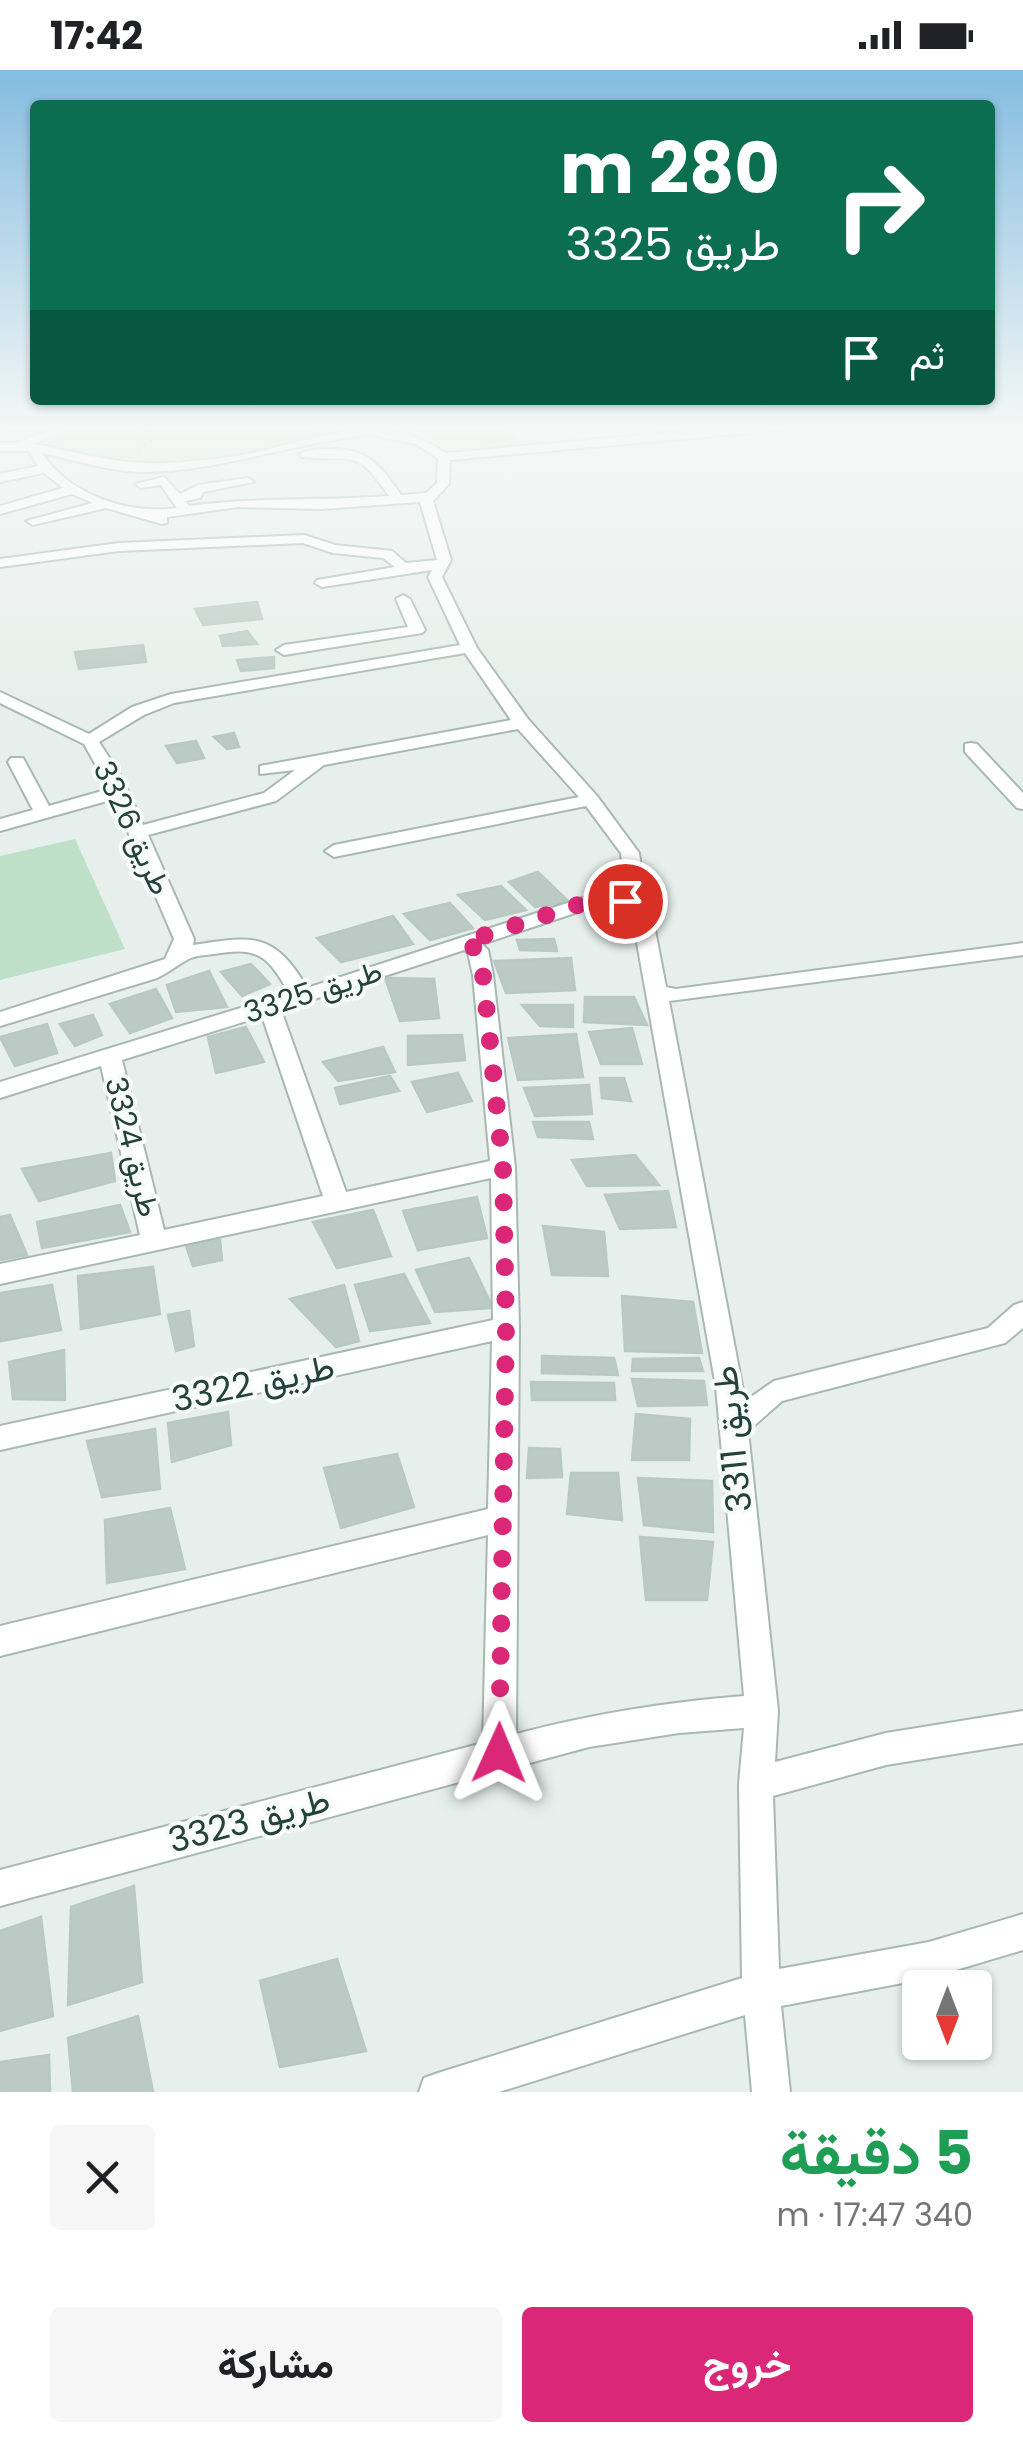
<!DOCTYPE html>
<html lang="ar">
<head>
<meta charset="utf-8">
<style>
  :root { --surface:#fff; --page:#f6f6f6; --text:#202124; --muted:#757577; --accent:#db2777 }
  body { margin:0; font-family:Poppins,Vazirmatn,sans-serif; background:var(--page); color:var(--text); direction:rtl; height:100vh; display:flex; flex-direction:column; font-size:38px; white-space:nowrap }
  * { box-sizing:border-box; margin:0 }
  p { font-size:32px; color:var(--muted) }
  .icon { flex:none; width:55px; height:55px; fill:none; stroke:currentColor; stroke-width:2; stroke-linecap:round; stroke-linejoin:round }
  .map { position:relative; height:2022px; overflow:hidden; direction:ltr }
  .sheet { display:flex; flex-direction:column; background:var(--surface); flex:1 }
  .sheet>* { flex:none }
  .guide { position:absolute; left:30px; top:30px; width:965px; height:305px; border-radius:10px; box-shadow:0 2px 8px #0004; direction:rtl; background:#0b6e4f; color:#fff; overflow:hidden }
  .needle { width:65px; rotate:180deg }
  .buttons { position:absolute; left:902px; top:1900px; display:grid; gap:20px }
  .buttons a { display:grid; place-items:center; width:90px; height:90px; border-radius:10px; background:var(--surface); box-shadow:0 2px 8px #0004; font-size:50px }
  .pin { position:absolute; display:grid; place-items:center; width:85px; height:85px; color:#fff; margin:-42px; border:5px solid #fff; border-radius:50%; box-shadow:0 2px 10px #0007 }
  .me { position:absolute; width:110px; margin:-55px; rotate:1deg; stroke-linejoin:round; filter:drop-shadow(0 0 8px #0008) }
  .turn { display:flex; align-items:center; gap:35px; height:210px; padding:0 50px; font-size:45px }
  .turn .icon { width:130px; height:130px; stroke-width:2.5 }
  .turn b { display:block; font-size:70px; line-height:85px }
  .then { display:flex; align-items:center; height:95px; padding:0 50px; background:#0003; gap:20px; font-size:38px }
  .round { display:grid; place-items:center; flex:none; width:105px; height:105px; border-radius:10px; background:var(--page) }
  .overview { display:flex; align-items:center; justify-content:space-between; height:170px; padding:0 50px }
  h1 { font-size:60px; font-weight:700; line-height:75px; color:#1e9e55 }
  .primary-button { display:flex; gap:20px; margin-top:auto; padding:20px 50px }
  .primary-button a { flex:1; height:115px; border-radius:10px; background:var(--accent); color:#fff; font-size:40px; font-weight:700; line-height:115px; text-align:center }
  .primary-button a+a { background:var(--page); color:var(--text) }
  .status { display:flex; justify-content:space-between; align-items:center; height:70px; padding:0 50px; background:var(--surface); direction:ltr }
  .status svg { height:28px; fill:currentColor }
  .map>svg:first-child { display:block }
</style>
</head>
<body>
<div class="status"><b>17:42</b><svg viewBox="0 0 49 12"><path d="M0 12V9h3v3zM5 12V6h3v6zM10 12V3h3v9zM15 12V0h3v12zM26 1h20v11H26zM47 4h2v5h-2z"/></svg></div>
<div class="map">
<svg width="1023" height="2022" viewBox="0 0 1023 2022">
  <rect width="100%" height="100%" fill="#e6efeb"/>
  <g fill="#bfe0c8">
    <polygon points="83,356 313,356 323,366 233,388 135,395 38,377"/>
    <polygon points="335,356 509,356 521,371 515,376 447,380 424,364 404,359 367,356 340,360"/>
    <polygon points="75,769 125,879 0,910 0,786"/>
  </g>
  <g fill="#bbcac4" stroke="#b8c9c2" stroke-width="2.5">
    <polygon points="43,356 47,362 10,367 7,361"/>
    <polygon points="257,532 262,549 203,555 195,539"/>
    <polygon points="247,561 257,574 223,576 220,566"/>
    <polygon points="143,575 146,592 79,599 75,582"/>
    <polygon points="274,587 274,598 241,601 237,590"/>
    <polygon points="234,663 239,677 227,679 214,667"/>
    <polygon points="196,671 204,688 177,693 166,676"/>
    <polygon points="538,802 569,832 535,837 509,812"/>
    <polygon points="501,816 526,840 485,850 458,825"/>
    <polygon points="450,833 473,858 430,870 404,844"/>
    <polygon points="393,846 413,874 341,892 317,868"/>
    <polygon points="554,869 557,881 520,880 517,870"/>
    <polygon points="571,888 575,920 506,923 494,891"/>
    <polygon points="251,894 270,914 242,926 221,902"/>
    <polygon points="209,901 227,937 176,942 167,915"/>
    <polygon points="385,908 434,909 439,948 400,951"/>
    <polygon points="156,919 172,948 130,963 110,934"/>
    <polygon points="585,927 634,927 647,955 584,952"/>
    <polygon points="522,935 573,935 573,957 540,956"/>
    <polygon points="93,945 102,965 75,976 60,954"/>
    <polygon points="47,954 57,983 15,996 0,967"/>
    <polygon points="246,957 264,992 216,1003 208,967"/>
    <polygon points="632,958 642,994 601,994 589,962"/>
    <polygon points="576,964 583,1007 518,1010 508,968"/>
    <polygon points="462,965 465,990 408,995 408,966"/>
    <polygon points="383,977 395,1002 338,1011 323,992"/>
    <polygon points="458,1003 472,1031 427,1042 412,1012"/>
    <polygon points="390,1006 399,1021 340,1034 335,1018"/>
    <polygon points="600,1008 624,1008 631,1031 602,1028"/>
    <polygon points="589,1015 592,1044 535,1046 524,1018"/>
    <polygon points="533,1052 589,1052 593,1069 538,1067"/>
    <polygon points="111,1083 115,1111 39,1131 22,1099"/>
    <polygon points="635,1085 659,1115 587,1116 572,1090"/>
    <polygon points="668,1121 676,1157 620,1159 605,1125"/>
    <polygon points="477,1127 487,1168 418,1180 403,1141"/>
    <polygon points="120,1135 130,1162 42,1178 37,1152"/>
    <polygon points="373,1140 391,1186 337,1198 313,1152"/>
    <polygon points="10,1145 27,1185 0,1190 0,1147"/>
    <polygon points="543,1156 604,1162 608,1206 552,1205"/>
    <polygon points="220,1170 222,1190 193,1196 186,1176"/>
    <polygon points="469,1188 493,1238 435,1242 416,1200"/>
    <polygon points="153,1197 160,1244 81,1259 78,1206"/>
    <polygon points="404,1204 430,1253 370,1261 355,1215"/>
    <polygon points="52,1215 61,1260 1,1271 0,1223"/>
    <polygon points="344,1215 359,1271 336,1277 290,1229"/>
    <polygon points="622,1226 693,1232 702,1283 625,1281"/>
    <polygon points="189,1241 194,1276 176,1281 168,1245"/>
    <polygon points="64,1280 65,1330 13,1329 9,1292"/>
    <polygon points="542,1286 614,1288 618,1305 542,1303"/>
    <polygon points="699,1288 703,1301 632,1301 633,1289"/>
    <polygon points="632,1309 704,1311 707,1335 638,1336"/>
    <polygon points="531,1312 614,1313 615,1330 532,1330"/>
    <polygon points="228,1342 231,1375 172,1392 168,1353"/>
    <polygon points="636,1344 690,1349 689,1390 632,1390"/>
    <polygon points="155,1359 160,1419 102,1427 87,1371"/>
    <polygon points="529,1378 560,1379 562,1407 527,1408"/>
    <polygon points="397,1384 414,1437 341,1458 324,1398"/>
    <polygon points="571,1403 618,1403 622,1450 567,1444"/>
    <polygon points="638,1408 712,1411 713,1462 644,1455"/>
    <polygon points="170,1438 185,1499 107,1513 105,1450"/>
    <polygon points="640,1467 713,1472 707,1530 646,1530"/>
    <polygon points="134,1816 142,1912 68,1935 71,1837"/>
    <polygon points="41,1847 53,1946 0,1961 0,1861"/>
    <polygon points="337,1889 366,1981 280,1997 260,1911"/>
    <polygon points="138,1946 153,2022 73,2022 68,1968"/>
    <polygon points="49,1985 50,2022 0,2022 0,1992"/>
  </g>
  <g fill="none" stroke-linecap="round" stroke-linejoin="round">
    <g stroke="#a8b8b2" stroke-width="4">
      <g id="minor">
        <path d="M61 356H78L34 374C81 383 122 396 170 393 201 391 232 388 262 381 330 365 381 341 446 383L743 356H787L781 360 450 390 449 414 433 431 451 490 442 507 477 578 528 649 597 726 639 783 647 838 653 850 666 917 676 919 1023 873V885L669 931 745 1331 774 1311 988 1258 1014 1235 1023 1232V1258L1005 1273 782 1331 748 1361 778 1641 775 1692 886 1663 1023 1641V1673L886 1695 773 1726 779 1899 929 1872 1023 1844V1880L929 1908 781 1936 790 2022H752L745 1945 499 2022H419L424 2008 438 2003 742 1908 739 1714 744 1658 679 1663 589 1677 0 1836V1800L483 1673 488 1465 0 1586V1556L488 1439 492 1271 0 1380V1356L493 1250 491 1108 0 1214V1194L140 1165 101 996 0 1028V1012L289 923C268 886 258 876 214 884 207 885 198 885 191 888 183 891 168 903 157 908L0 956V942L165 889 174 869 114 729 0 761V749L33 740 8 692 11 688H23L49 736 109 719 84 674 0 633V622L89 664 132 637 171 624 460 575 428 507 432 500 322 517 315 513 317 510 395 497 383 488 333 483 303 473 119 481 0 497V489L119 473 304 465 335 475 392 481 406 493 437 490 420 432 321 439 238 437 167 447V453L162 454 106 438 33 455 26 451 93 433 72 424 0 444V436L63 418 44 403 0 412V404L38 396 29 381H0V373H16ZM370 365 416 374 438 388 437 413 426 423 401 425C382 397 368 378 331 379 320 379 309 379 300 384L302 387C354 393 354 375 389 426 322 431 255 427 189 436L185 431 200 428 203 422 254 412 248 408 198 415 180 424 164 407 135 414 141 418 161 415 177 438C129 445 69 425 42 383 75 390 107 401 141 402 221 402 293 372 370 365ZM465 583 511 650 260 696V704L295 700 264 723 143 755 123 709 99 672 144 645 174 633ZM518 659 579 727 334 775 325 781 334 787 586 736 621 783 626 828 605 821 598 823 307 918C274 861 252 866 193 875L194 869 148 765 276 731 324 695ZM605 833 629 842 633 850 716 1317 744 1626C666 1632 592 1644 516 1664L519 1258 515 1097 493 905 488 880 482 874ZM464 880 468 883 473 905 490 1091 346 1122 281 940ZM262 946 323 1126 164 1160 122 990Z"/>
        <polygon points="403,525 410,529 425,560 422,563 284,585 276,580 284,575 408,557 396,529"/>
        <polygon points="971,673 977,674 1023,723 1023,739 1017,738 965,682 965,674"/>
      </g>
    </g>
    <g stroke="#86b3a5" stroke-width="2.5" stroke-dasharray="2.5 5" stroke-linecap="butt">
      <polyline points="136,356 159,364"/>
      <polyline points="138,381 169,356"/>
    </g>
    <use href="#minor" fill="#fff" fill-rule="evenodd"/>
  </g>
  <linearGradient id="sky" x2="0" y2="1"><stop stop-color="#84bce0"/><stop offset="0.56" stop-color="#f4f8f6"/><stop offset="1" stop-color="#f4f8f6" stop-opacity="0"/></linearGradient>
  <rect width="1023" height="639" fill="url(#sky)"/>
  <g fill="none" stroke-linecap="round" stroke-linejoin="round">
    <polyline stroke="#db2777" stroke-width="18" stroke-dasharray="0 32.4" points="499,1683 506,1258 503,1097 483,905 478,880 464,872 605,826 625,831"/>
  </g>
  <g text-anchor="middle" stroke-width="8" stroke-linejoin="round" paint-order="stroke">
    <g font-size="30" fill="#24423a" stroke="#f7fbf9">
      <text transform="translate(132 758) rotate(65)" y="10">طريق 3326</text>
      <text transform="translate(313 922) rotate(-18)" y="10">طريق 3325</text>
      <text transform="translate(132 1077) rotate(76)" y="10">طريق 3324</text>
    </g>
    <g font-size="35" fill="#24423a" stroke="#f7fbf9">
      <text transform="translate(253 1313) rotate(-12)" y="12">طريق 3322</text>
      <text transform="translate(732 1369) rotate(-96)" y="12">طريق 3311</text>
      <text transform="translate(249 1750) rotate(-15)" y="12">طريق 3323</text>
    </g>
  </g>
</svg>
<div class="buttons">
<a><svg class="needle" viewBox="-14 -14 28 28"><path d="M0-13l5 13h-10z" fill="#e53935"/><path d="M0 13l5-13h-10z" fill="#757577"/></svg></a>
</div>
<div class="pin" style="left:625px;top:831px;background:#d93025"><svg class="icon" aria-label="arrive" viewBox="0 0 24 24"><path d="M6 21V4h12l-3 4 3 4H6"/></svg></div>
<svg class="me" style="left:499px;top:1683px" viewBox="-20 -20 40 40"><path d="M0-17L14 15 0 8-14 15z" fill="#db2777" stroke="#fff" stroke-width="4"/></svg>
<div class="guide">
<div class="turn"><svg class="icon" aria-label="right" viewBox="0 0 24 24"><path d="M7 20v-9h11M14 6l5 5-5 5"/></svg><div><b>280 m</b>طريق 3325</div></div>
<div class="then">ثم<svg class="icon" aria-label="arrive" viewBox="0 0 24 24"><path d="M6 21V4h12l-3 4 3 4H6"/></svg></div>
</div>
</div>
<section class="sheet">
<div class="overview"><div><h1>5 دقيقة</h1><p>340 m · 17:47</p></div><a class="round"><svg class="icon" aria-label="close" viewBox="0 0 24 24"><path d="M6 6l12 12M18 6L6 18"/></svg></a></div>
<div class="primary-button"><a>خروج</a><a>مشاركة</a></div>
</section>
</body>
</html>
